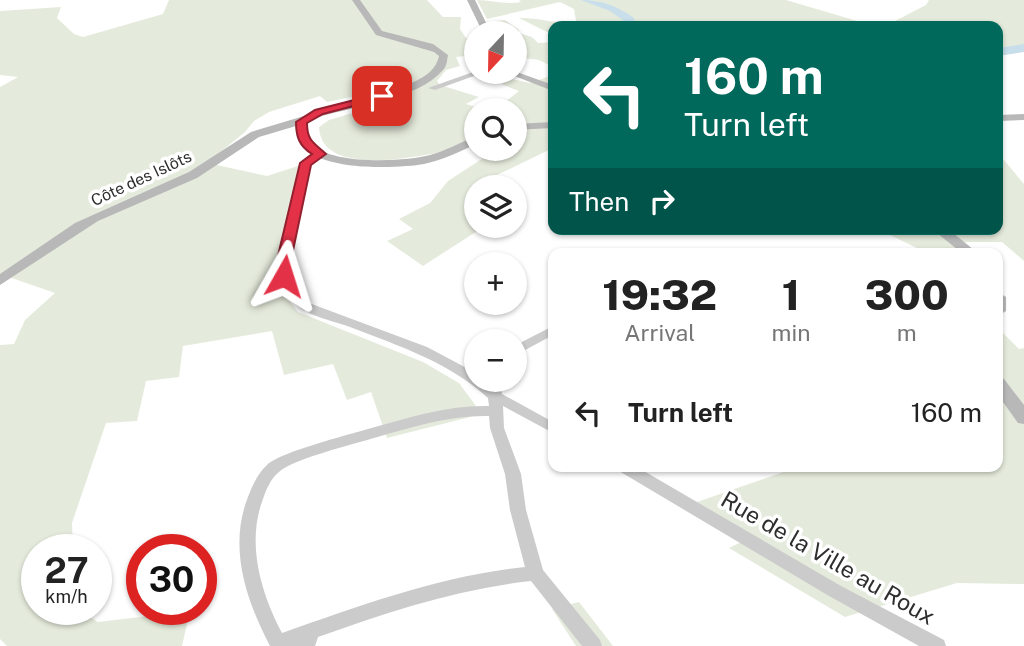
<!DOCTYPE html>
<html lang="en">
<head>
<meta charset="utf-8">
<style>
  :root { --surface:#fff; --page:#f2f2f2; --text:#222; --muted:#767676 }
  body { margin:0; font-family:"Public Sans",sans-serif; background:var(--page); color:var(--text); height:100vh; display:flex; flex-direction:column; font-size:26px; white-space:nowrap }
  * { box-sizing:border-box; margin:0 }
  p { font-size:23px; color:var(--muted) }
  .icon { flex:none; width:38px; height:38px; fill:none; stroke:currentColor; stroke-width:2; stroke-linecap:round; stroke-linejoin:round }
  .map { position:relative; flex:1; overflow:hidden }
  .details { position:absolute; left:548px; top:248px; width:455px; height:224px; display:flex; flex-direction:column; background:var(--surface); border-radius:14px; box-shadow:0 2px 5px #0004 }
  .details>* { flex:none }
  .guide { position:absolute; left:548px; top:21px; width:455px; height:214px; border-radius:14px; box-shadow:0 2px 5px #0004; background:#00695c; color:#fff; overflow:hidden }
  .needle { width:46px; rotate:202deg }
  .fabs { position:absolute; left:464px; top:21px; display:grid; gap:14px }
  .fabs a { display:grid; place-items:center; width:63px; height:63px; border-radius:50%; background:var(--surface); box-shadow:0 2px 5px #0004; font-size:35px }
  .speed { position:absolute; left:21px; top:534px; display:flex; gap:14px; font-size:35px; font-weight:700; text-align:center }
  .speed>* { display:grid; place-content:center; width:91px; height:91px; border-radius:50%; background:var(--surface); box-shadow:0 2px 5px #0004; line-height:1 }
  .speed small { font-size:18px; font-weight:400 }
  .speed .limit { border:10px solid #d22; background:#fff; color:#111 }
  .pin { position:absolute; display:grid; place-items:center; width:60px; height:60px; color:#fff; margin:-30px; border-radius:14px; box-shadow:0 4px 10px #0006 }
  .me { position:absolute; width:77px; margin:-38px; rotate:6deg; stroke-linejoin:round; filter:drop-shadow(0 0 5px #0008) }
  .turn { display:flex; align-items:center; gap:24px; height:147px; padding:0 21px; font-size:32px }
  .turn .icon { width:91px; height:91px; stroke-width:2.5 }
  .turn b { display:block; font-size:49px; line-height:60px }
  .then { display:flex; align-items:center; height:66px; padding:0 21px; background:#0003; gap:14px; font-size:26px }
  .eta { display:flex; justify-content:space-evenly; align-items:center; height:119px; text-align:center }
  .eta b { font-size:42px; font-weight:800; line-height:49px }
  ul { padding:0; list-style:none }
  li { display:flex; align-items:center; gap:21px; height:91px; padding:0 21px }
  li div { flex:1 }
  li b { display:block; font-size:26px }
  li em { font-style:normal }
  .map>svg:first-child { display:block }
</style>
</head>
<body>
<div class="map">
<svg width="1024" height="646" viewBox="0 0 1024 646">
  <rect width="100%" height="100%" fill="#fff"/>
  <g fill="#e5ebdc">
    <path d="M169 0H427L443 17H461L460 29 466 38 476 37V55L456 57 460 66 446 70 437 81 440 85 479 97 466 104 486 110 505 102 519 91 501 84 512 79 530 83 553 75V148L495 176 507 187H476V226H485L423 266 387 241 413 229 399 219 430 203 448 181 497 149H514V110H476V144C442 152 321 184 319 127L329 120 366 109 351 97 327 102 320 96 269 112 254 121 245 132 207 163 267 176 301 165 277 266 283 293 298 312 423 362 459 383 482 414 387 438 371 392 347 400 333 364 284 375 272 331 183 346 179 377 146 381 137 421 106 423 72 523 73 549 37 550V609H77L98 622 190 611 182 646H7L0 639V345L14 344 25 320 55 293 3 275 0 276V87L18 77 0 75V11L61 7 57 18 74 34 83 37 163 14Z"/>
    <path d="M477 0C492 0 507 5 521 2L519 0H786L874 26 893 22 926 5 929 0H1024V51L998 55V26H729L718 22 709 26H553V35L519 18C538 17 556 25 576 21L574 9 560 2 487 19Z"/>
    <polygon points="505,20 519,30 519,33 532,37 538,43 553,42 553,67 539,60 515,57 514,33 491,33 489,27 498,25 495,21"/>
    <polygon points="998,158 1003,159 1024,184 1024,261 1002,242 955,242 965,254 929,254 878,229 998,229"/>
    <polygon points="998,328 1019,349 1024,348 1024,584 957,583 845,617 729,548 749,538 697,502 798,467 998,467"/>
    <polygon points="579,602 613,646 576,646 552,609"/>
  </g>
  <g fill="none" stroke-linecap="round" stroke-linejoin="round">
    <g fill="#c8dfeb" fill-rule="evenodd">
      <path d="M581 0C602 0 617 6 634 18L635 26H623L624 21 610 11Z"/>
      <polygon points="1024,44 1024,52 998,56 998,48"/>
    </g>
    <g fill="#cbcbcb" fill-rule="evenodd">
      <polygon points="476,71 485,72 435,90 428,88"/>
      <path d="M320 151 323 152V156L310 164 290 260 291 274 295 285 309 303 427 347 476 373V380H485L487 382V380H501L502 394 553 422V433L503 406 504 428 521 474 526 510 543 570 600 640 602 646H582L531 581C457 589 388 612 318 637L315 646H270C246 600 228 547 248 497 252 486 258 473 267 465 280 452 348 435 368 429 408 418 447 405 489 406L488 398C449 362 399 346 350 327 336 322 311 316 300 308 286 297 279 277 278 260L301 163ZM489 416 490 428 505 474 510 510 525 567C441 576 362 605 282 633 261 593 246 543 263 499 266 490 271 478 279 472 293 459 354 444 374 438 412 427 450 415 489 416Z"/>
      <polygon points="553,326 553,335 514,356 514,346"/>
      <polygon points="617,467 637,467 841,586 944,640 946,646 919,646 829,596 619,471"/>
    </g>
    <g fill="#b8b8b8" fill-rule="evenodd">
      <path d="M352 0H360L382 31 433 44 448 55C447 60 447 66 443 70 418 100 348 107 312 119L307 123C307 130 306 138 312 144 330 165 405 162 430 155 446 151 460 142 476 137V144C459 152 443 160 424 164 395 169 291 174 296 126L259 137 197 178 98 221 0 285V274L75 223 189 172 251 132 407 85C422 78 435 73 439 56L434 52 376 35Z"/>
      <polygon points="467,0 475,0 491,33 483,33"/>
      <polygon points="514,71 553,85 553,91 504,72"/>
      <polygon points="1024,114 1024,120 998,121 998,115"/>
      <polygon points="553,122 553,128 514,130 514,124"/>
      <polygon points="932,229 948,229 979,254 963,254"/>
      <polygon points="998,292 1006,297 1006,311 998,316"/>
      <polygon points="998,377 1004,379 1024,405 1024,424 1018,423 998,395"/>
    </g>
  </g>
  <path fill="#e33248" stroke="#94202f" stroke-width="2" d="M382 93H385V98L323 114 307 123C307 141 314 143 326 154L311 165 291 260 289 279H279L277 260 300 163 312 154C299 146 296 136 296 122L315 110Z"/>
  <g text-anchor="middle" stroke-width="7" stroke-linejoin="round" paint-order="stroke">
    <g font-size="16" fill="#2e2e2e" stroke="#fff">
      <text transform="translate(141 178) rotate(-25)" y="6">Côte des Islôts</text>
    </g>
    <g font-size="23" fill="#2e2e2e" stroke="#fff">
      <text transform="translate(828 558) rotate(30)" y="8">Rue de la Ville au Roux</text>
    </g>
  </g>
</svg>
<div class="fabs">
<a><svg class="needle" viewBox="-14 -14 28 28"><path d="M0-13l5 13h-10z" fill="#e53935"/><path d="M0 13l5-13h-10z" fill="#767676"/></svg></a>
<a><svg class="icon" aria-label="search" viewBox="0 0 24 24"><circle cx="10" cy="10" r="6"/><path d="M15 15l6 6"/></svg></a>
<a><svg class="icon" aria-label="layers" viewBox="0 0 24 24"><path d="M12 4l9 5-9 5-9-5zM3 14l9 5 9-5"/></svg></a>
<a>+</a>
<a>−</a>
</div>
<div class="speed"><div>27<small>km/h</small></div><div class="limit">30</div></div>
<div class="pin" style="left:382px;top:96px;background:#d93025"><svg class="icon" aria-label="arrive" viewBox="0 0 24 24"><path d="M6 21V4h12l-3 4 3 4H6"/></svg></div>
<svg class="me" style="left:284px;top:276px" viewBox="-20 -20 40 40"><path d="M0-17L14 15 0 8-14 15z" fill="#e33248" stroke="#fff" stroke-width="4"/></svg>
<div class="guide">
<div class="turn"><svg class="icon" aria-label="left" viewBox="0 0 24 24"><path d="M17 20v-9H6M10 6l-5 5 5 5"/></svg><div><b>160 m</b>Turn left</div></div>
<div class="then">Then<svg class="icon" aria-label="right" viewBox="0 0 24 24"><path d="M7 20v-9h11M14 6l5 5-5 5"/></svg></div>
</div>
<section class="details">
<div class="eta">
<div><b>19:32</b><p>Arrival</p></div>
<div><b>1</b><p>min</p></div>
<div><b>300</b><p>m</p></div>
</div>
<ul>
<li><svg class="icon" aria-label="left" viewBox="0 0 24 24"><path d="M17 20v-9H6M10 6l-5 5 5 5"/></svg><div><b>Turn left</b></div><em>160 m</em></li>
</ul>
</section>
</div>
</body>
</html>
